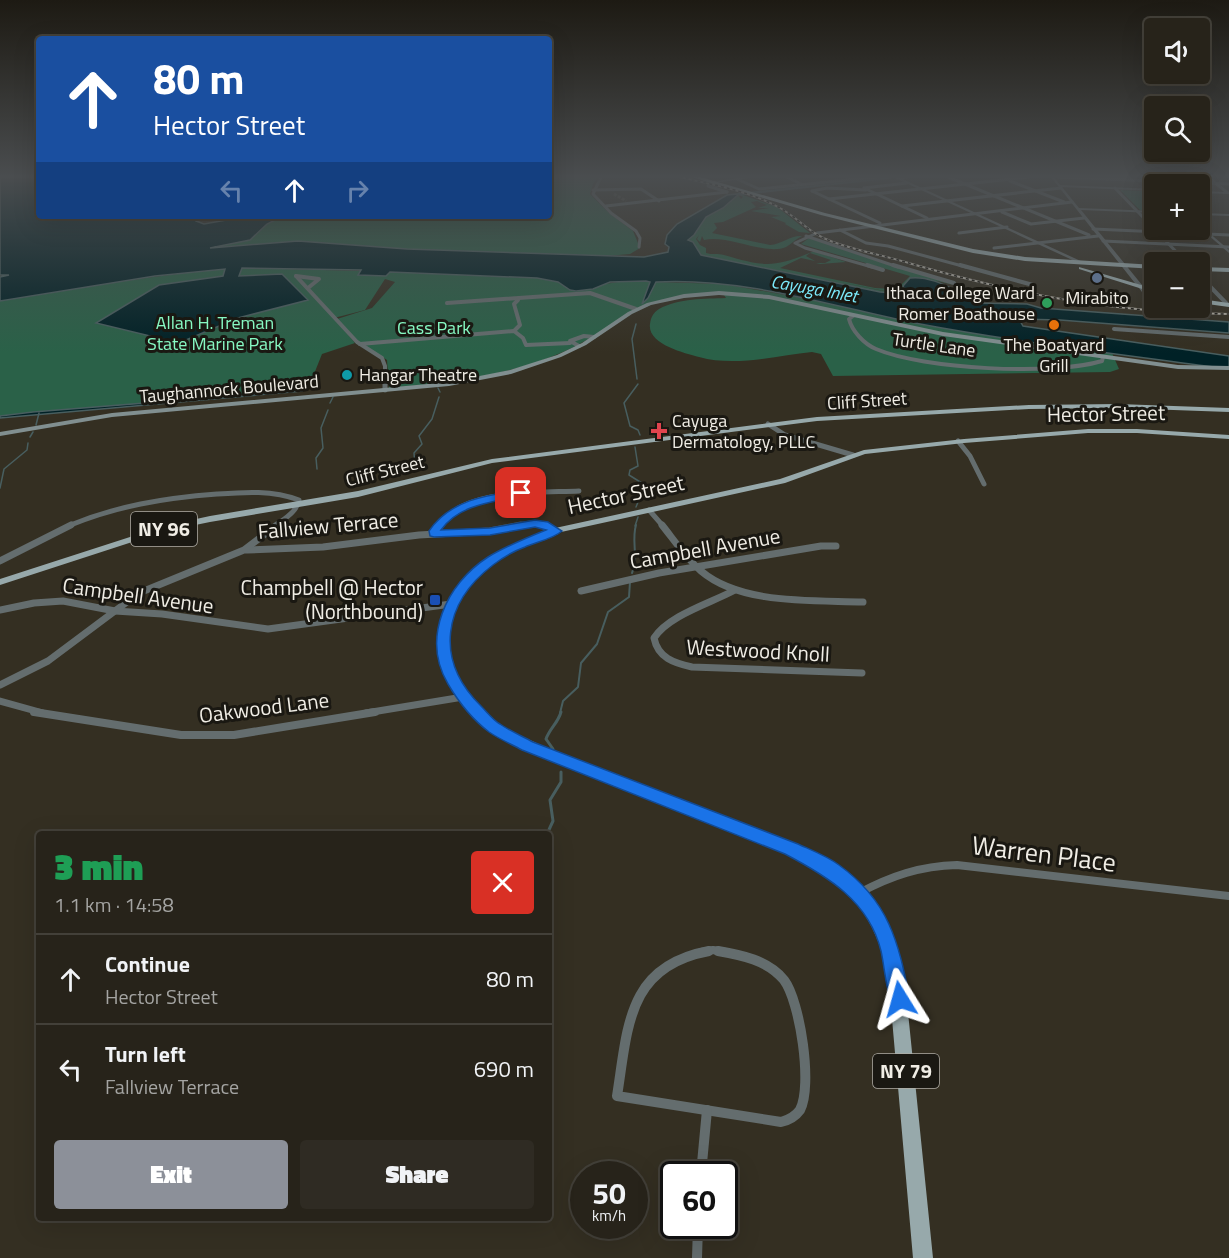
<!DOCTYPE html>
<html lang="en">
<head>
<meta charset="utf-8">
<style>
  :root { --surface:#27231a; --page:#2f2b23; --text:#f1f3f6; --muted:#a4a4a2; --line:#434039; --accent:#8c9099 }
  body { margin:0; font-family:"Titillium Web",sans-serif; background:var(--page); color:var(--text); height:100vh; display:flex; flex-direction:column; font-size:22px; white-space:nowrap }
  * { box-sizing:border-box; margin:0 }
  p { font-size:20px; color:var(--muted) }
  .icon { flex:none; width:33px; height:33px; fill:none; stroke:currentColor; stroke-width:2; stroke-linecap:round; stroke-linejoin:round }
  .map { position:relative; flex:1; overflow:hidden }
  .sheet { position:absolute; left:36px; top:831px; width:516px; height:390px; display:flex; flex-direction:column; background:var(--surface); border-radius:6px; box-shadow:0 6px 24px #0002,0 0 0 2px var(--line) }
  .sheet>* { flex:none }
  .banner { position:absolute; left:36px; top:36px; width:516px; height:183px; border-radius:6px; box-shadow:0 6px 24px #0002,0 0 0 2px var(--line); background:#1a4fa0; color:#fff; overflow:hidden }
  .tools { position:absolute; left:1144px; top:18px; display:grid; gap:12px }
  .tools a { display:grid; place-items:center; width:66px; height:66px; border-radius:6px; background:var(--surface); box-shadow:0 6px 24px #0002,0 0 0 2px var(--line); font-size:30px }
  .speed { position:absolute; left:570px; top:1161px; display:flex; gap:12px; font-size:30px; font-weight:700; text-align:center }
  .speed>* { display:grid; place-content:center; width:78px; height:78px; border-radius:50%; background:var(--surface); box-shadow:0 6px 24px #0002,0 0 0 2px var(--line); line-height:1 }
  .speed small { font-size:15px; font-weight:400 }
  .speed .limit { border:3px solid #111; border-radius:9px; background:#fff; color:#111 }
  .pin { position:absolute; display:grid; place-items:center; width:51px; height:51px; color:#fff; margin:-26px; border-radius:12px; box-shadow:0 3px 9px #0006 }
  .me { position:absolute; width:66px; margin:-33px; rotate:352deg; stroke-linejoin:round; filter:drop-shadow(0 0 4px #0008) }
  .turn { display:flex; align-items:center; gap:21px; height:126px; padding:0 18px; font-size:27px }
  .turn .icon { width:78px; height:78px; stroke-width:2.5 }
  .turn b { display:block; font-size:42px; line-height:51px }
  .lanes { display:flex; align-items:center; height:57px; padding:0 18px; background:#0003; justify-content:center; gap:30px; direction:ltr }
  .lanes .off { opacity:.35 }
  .round { display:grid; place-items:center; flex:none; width:63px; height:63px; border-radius:6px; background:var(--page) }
  .head { display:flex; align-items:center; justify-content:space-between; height:102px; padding:0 18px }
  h1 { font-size:36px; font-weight:800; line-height:45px; color:#1e9e55 }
  .cta { display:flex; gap:12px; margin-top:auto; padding:12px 18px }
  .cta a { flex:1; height:69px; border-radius:6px; background:var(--accent); color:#fff; font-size:24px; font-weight:800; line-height:69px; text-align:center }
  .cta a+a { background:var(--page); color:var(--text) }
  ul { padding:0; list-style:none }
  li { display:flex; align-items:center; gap:18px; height:90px; padding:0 18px; border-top:2px solid var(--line) }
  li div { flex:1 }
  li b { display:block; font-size:22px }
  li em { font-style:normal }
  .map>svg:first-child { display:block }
</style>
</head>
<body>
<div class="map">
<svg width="1229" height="1258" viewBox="0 0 1229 1258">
  <rect width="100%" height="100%" fill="#342f22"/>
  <g fill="#2a6148">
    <polygon points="549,177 598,177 593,184 590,194 609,213 633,231 640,248 630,254 607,256 407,249 298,241 211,248 255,235 267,224 283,216 549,216"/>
    <polygon points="1120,190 1142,191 1147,198 1155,198 1155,211 1140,210"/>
    <path d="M738 195 741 199 743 197 740 195H743L777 207 810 233 799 232 785 224 786 223 771 217 781 216 751 211 769 208H758L767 205 757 201 751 202 756 207 723 222 714 223 717 228 712 233 770 245C782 244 791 235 802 236 796 239 791 244 786 247 766 256 727 234 704 240L702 236 700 242 697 239 699 235 696 239 700 245 706 248V253C712 255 718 253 724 255 765 267 774 268 814 251L846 262 820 264 816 263H825L831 260 810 253 806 256 815 261 801 258 780 268 875 288 892 289 885 291 839 282 893 293 897 292 896 290 910 276 801 244 809 238 954 285 937 281 938 284 930 279 905 291V294L880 292 701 255 688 238 706 217 723 208Z"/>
    <path d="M245 268 362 271 359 274 385 276 390 272 537 278 558 282 570 290 576 291 593 289 605 284 624 281 723 284 797 297 947 329 1112 353 1119 369 1110 372 833 376 821 354 812 352C775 356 735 367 699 357 684 353 647 344 650 324 651 317 653 313 659 309 679 298 705 299 726 298L724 295C697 295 668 297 643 308 616 320 591 340 563 352 508 376 448 383 389 388L387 360 359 342 337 319 372 308 395 282 385 279 365 310 334 318 355 343 322 354 310 384 304 389 0 416V301C82 289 163 272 245 268Z"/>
  </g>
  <g fill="#002126" stroke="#485e5f" stroke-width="1.5">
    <path d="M0 177H39V216H198L196 221 204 224 249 216H283L267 224 250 240 210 248 298 241 407 249 644 257 668 252 669 247 665 244 667 235 677 224 727 195 899 177 738 195 723 208 706 217 694 235 688 240 693 242 701 255 880 292 905 294 906 292 903 286 910 278C927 276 943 284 957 291L956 293 976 303 1027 304 1041 308 1229 322V333L1060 320 1019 319 1023 326 1229 356V369C1126 355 1022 343 920 324 833 307 745 277 656 282L648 298 642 304 650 282 646 281 610 282 593 289 576 291 570 290 558 282 537 278 390 272 386 276 358 275 361 270 242 268 239 276 282 274 308 300 238 318 179 343 96 323 159 285 223 276 225 269 155 276 0 301V277L9 275H0Z"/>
    <polygon points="295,391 303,391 0,418 0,416 33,412"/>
  </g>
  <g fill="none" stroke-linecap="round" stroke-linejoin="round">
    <g stroke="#485e5f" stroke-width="1.5">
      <polyline points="636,324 632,339 637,379"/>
      <polyline points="638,384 624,403 630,426 638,430 640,435"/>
      <polyline points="438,388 440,392"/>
      <polyline points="330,403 333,397"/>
      <polyline points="36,425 39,413"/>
      <polyline points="30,437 33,432"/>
      <polyline points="635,447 638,466 630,470 629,475 645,485 636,507"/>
      <polyline points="415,466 414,453 422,444 419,436 432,419 439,397"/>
      <polyline points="317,469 316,458 323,448 321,428 328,410"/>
      <polyline points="0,488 4,469 27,450 28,443"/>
      <polyline points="635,526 638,517"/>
    </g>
    <g stroke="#485e5f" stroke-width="2">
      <path d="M632 573C639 557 631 541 636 525"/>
      <polyline points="560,713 563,701 578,687 581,663 597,644 608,612 629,597 630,582"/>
    </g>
    <g stroke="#485e5f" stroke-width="3">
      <path d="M553 749 546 739C550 728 558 723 561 712"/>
      <polyline points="547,834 553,821 550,800 561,782 561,772"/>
      <polyline points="549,850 552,868 549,872"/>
    </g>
    <polyline stroke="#504c3f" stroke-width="3" stroke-dasharray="3 1.5" stroke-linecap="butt" points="614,194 626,201"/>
    <g stroke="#646d6e" stroke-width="3">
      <polyline points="601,177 593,194 611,213 636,231 640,238 639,247"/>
      <polyline points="787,177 801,184"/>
      <polyline points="948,177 1089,235"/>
      <polyline points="1058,177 1229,184"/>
      <polyline points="897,178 907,177"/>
      <polyline points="737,179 759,189 876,177"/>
      <polyline points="1010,181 1064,202"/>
      <polyline points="714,182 708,186 727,192"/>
      <polyline points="864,188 927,218"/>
      <polyline points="864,188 907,183"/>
      <polyline points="1115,188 1186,262"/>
      <polyline points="593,190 641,189 659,201"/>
      <polyline points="812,191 880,223"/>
      <polyline points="812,191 827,188 866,190"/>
      <polyline points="829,199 1029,177"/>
      <polyline points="606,206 727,192"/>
      <polyline points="902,206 1061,188"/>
      <polyline points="1002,212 1031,224 1084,218"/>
      <polyline points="1093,229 1229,235"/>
      <polyline points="840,230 866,243 888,246 966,267"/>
      <polyline points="959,233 1007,227"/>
      <polyline points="806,236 898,267"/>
      <polyline points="1103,241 1229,247"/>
      <polyline points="994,248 1098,236"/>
      <polyline points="872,267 805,248 795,243 817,233 1072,202"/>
    </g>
    <g stroke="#646d6e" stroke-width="4">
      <polyline points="867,265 883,270"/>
      <polyline points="893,265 954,283"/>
      <polyline points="960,265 1033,285"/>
      <polyline points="296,276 357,342 382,358 385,366 385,381"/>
      <polyline points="296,276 319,279 308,288"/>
      <polyline points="1200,276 1227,304"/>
      <polyline points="1140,286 1155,306"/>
      <polyline points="447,303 590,293 636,309"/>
      <path d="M853 316 849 319C852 331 864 344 876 349 923 369 1053 376 1102 361L1103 357"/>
      <polyline points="1114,329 1229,337"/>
      <polyline points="514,331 520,325 514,304 518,300"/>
      <polyline points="360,344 514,331 523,338 526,345 570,343"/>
      <polyline points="579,346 570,341 584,336 594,337"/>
    </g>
    <g stroke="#646d6e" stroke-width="5">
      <polyline points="385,379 385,390"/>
      <polyline points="768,424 785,435 853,455"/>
      <polyline points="958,441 970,456 984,484"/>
      <polyline points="649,510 663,526"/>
      <path d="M68 526C116 506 164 498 217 494 245 492 272 490 299 500 297 512 284 519 275 526"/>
      <path d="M439 526C462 488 539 493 579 491"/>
      <polyline points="513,526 530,523 547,526"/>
    </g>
    <g stroke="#646d6e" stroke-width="7">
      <polyline points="543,525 556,531"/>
      <path d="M662 525C674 540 686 558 701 571 741 605 813 600 863 602"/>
      <polyline points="434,534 440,525"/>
      <polyline points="247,550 323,547 419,535 490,531 521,525"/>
      <polyline points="0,561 71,525"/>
      <path d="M735 590C711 603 669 615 654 638 658 658 674 663 692 667L862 673"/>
      <polyline points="581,591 659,573 821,546 836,546"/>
      <polyline points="0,610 34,603 63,601 115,611 162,614 268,629 451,604"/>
      <polyline points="0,685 48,661 139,593 244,550 277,525"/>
      <polyline points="0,701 43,713"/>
      <polyline points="366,713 463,697"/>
    </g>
    <g stroke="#646d6e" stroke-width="8">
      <polyline points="34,712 181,735 234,735 375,712"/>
      <path d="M859 893C891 876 920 866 957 865L1229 896"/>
      <polyline points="701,952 713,950 726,952"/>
    </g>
    <g stroke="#646d6e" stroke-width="10">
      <path d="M709 951C627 966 628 1027 617 1096L781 1122C789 1120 795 1117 800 1110 813 1086 800 1001 784 980 768 960 741 955 718 951"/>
      <polyline points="701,1174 707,1110"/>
      <polyline points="697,1258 698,1226"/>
    </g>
    <g fill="#646d6e" fill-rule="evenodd">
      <polygon points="744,177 756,177 714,183 712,182"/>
      <polygon points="893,177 898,177 1085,263 1081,264"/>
      <polygon points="1051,177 1054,177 1060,185 1155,189 1155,191 1062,187 1079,208 1155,211 1155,213 1081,210 1142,285 1142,287 1138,287"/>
      <polygon points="1146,177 1149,177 1156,184 1154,186"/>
      <polygon points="1206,177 1210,177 1229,192 1229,194 1200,193 1200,191 1224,192"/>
      <polygon points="1200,213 1229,214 1229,216 1200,215"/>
      <polygon points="1200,225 1229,250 1229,253 1200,228"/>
    </g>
    <polygon fill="#818f90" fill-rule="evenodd" points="719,291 769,295 943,332 1178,365 1229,366 1229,370 1178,369 943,336 769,299 719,295 684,298 651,305 632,314 586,345 561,357 511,374 449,386 112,417 0,436 0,432 112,413 449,382 510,370 557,355 582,343 628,312 647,303 684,294"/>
    <g fill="#97a9ab" fill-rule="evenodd">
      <polygon points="1118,404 1229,408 1229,412 1118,408 1029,409 817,421 492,463 358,497 210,522 166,531 0,585 0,579 164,526 210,516 358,491 492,459 817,417 1029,405"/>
      <path d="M1088 429H1137L1229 435V439L1137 433H1088L964 443 865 454 785 483 552 534 522 547 493 563 475 578 456 604 449 626 448 650 451 664 467 695 498 725 564 756 819 855C869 888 888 915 904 973L933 1258H913L888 973C874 918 856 894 809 863L556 762 490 731 459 700 441 664 438 650 439 626 446 604 469 574 487 559 516 543 546 530 780 479 864 450 964 439Z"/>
    </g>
    <g fill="#a1b5b7" fill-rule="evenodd">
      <polygon points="714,181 825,213 973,249 1025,257 1155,265 1155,269 1025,261 973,253 821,215 712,183"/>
      <polygon points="1079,267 1155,289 1155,293 1079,269"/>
      <polygon points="1200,267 1229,268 1229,272 1200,271"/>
      <polygon points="1200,299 1229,303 1229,307 1200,303"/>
    </g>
    <polygon fill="#abc1c3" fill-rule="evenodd" points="692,177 701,177 717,182 714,184"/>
    <g stroke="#b4b0a6" stroke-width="2">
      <path id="rail" d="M680 177C713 185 750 191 780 208 800 219 808 233 833 242 858 251 886 256 912 264 1020 295 1116 313 1229 314"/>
    </g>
    <use href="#rail" stroke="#1a1812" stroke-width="1.5" stroke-dasharray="3" stroke-linecap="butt"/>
  </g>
  <linearGradient id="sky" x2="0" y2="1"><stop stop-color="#1d1a13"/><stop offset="0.5" stop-color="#4a4d4f"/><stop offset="1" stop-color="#4a4d4f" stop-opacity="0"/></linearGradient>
  <rect width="1229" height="353" fill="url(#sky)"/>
  <path fill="#1a73e8" stroke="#114b97" stroke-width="1.5" d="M521 490 526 493 525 495C496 502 460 503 441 530L490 528 535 520 548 522 562 531C553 539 536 542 525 547 514 551 502 558 493 565 443 603 434 660 481 706 487 712 493 720 500 724 510 731 522 736 533 742L798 844C811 850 827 856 839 865 889 901 898 941 910 999L907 1006 900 1008 893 1006C885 988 885 969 881 951 869 901 827 876 785 854L522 750C511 744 499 739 489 732 473 720 458 701 448 684 421 638 446 584 488 557 506 546 526 538 546 530L535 527 490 535 434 537 430 536 429 531C450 500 486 495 521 490Z"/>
  <circle fill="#5c6f8a" stroke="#1a1812" stroke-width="2" cx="1097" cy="278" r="6"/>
  <circle fill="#2e9e5b" stroke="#1a1812" stroke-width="2" cx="1047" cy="303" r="6"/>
  <circle fill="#e8710a" stroke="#1a1812" stroke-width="2" cx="1054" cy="325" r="6"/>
  <circle fill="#0f9aa8" stroke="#1a1812" stroke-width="2" cx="347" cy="375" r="6"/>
  <path fill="#e0444e" stroke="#1a1812" stroke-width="2" d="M656 422h6v6h6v6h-6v6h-6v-6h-6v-6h6z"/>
  <rect fill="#1a4fb4" stroke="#1a1812" stroke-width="2" x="429" y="594" width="12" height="12" rx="3"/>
  <g text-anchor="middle" stroke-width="6" stroke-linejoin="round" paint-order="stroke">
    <g font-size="18" font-style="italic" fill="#7cebfc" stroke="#1a1812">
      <text transform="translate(814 289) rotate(10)" y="6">Cayuga Inlet</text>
    </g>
    <g font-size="18" fill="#f0ede5" stroke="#1a1812">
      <text x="1035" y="299" text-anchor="end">Ithaca College Ward<tspan x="1035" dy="21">Romer Boathouse</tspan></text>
      <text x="1097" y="304">Mirabito</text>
      <text x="1054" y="351">The Boatyard<tspan x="1054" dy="21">Grill</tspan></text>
      <text x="359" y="381" text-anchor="start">Hangar Theatre</text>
      <text x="672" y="427" text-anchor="start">Cayuga<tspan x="672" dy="21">Dermatology, PLLC</tspan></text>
    </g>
    <g font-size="18" fill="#87f9c3" stroke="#1a1812">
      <text x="215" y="329">Allan H. Treman<tspan x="215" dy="21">State Marine Park</tspan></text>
      <text x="434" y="334">Cass Park</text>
    </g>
    <g font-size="18" fill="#f0ede5" stroke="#1a1812">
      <text transform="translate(934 345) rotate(8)" y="6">Turtle Lane</text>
      <text transform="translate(229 389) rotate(-5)" y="6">Taughannock Boulevard</text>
      <text transform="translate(867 401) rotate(-4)" y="6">Cliff Street</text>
      <text transform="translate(385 471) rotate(-14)" y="6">Cliff Street</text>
    </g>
    <g fill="#1a1812" stroke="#b0ada6" stroke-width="1.5">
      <rect x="131" y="512" width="66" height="34" rx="4.5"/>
      <rect x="873" y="1054" width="66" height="34" rx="4.5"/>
    </g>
    <g font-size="20" font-weight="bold" fill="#f0ede5">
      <text x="164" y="536">NY 96</text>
      <text x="906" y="1078">NY 79</text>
    </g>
    <g font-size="21" fill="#f0ede5" stroke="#1a1812">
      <text transform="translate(1106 414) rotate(-1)" y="7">Hector Street</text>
      <text transform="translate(626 495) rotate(-12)" y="7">Hector Street</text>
      <text transform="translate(328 526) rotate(-5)" y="7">Fallview Terrace</text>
      <text transform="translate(705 549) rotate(-10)" y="7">Campbell Avenue</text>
      <text transform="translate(138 596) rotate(8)" y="7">Campbell Avenue</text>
      <text transform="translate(758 651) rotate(3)" y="7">Westwood Knoll</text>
      <text transform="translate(264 708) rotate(-7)" y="7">Oakwood Lane</text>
    </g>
    <g font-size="21" fill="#f0ede5" stroke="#1a1812" text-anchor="end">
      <text x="423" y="595">Champbell @ Hector<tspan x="423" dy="24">(Northbound)</tspan></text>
    </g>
    <g font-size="26" fill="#f0ede5" stroke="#1a1812">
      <text transform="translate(1044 854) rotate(7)" y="9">Warren Place</text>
    </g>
  </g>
</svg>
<div class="tools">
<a><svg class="icon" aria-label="sound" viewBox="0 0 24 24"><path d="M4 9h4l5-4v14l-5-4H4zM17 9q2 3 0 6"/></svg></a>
<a><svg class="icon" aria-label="search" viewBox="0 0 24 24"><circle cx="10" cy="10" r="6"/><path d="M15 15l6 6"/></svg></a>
<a>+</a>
<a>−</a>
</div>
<div class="speed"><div>50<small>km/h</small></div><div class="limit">60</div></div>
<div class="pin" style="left:521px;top:493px;background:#d93025"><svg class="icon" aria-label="arrive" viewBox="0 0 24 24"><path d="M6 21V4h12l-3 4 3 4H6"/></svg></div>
<svg class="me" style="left:900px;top:999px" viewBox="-20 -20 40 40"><path d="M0-17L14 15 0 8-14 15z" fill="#1a73e8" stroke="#fff" stroke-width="4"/></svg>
<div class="banner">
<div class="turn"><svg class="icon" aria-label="ahead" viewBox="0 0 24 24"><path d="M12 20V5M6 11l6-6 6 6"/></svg><div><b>80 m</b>Hector Street</div></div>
<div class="lanes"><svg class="icon off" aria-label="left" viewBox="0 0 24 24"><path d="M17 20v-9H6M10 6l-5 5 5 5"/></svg><svg class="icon" aria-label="ahead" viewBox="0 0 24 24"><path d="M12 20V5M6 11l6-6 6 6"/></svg><svg class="icon off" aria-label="right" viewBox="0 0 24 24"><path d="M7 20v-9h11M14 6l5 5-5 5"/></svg></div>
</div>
<section class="sheet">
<div class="head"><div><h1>3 min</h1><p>1.1 km · 14:58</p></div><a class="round" style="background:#d93025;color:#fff"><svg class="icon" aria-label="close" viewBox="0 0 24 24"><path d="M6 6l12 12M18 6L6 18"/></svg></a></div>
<ul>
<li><svg class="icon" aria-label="ahead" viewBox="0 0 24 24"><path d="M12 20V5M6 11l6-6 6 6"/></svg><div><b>Continue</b><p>Hector Street</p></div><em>80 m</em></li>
<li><svg class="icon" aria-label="left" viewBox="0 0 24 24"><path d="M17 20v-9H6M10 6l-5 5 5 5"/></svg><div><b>Turn left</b><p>Fallview Terrace</p></div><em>690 m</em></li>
</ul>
<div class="cta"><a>Exit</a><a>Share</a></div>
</section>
</div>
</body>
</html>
